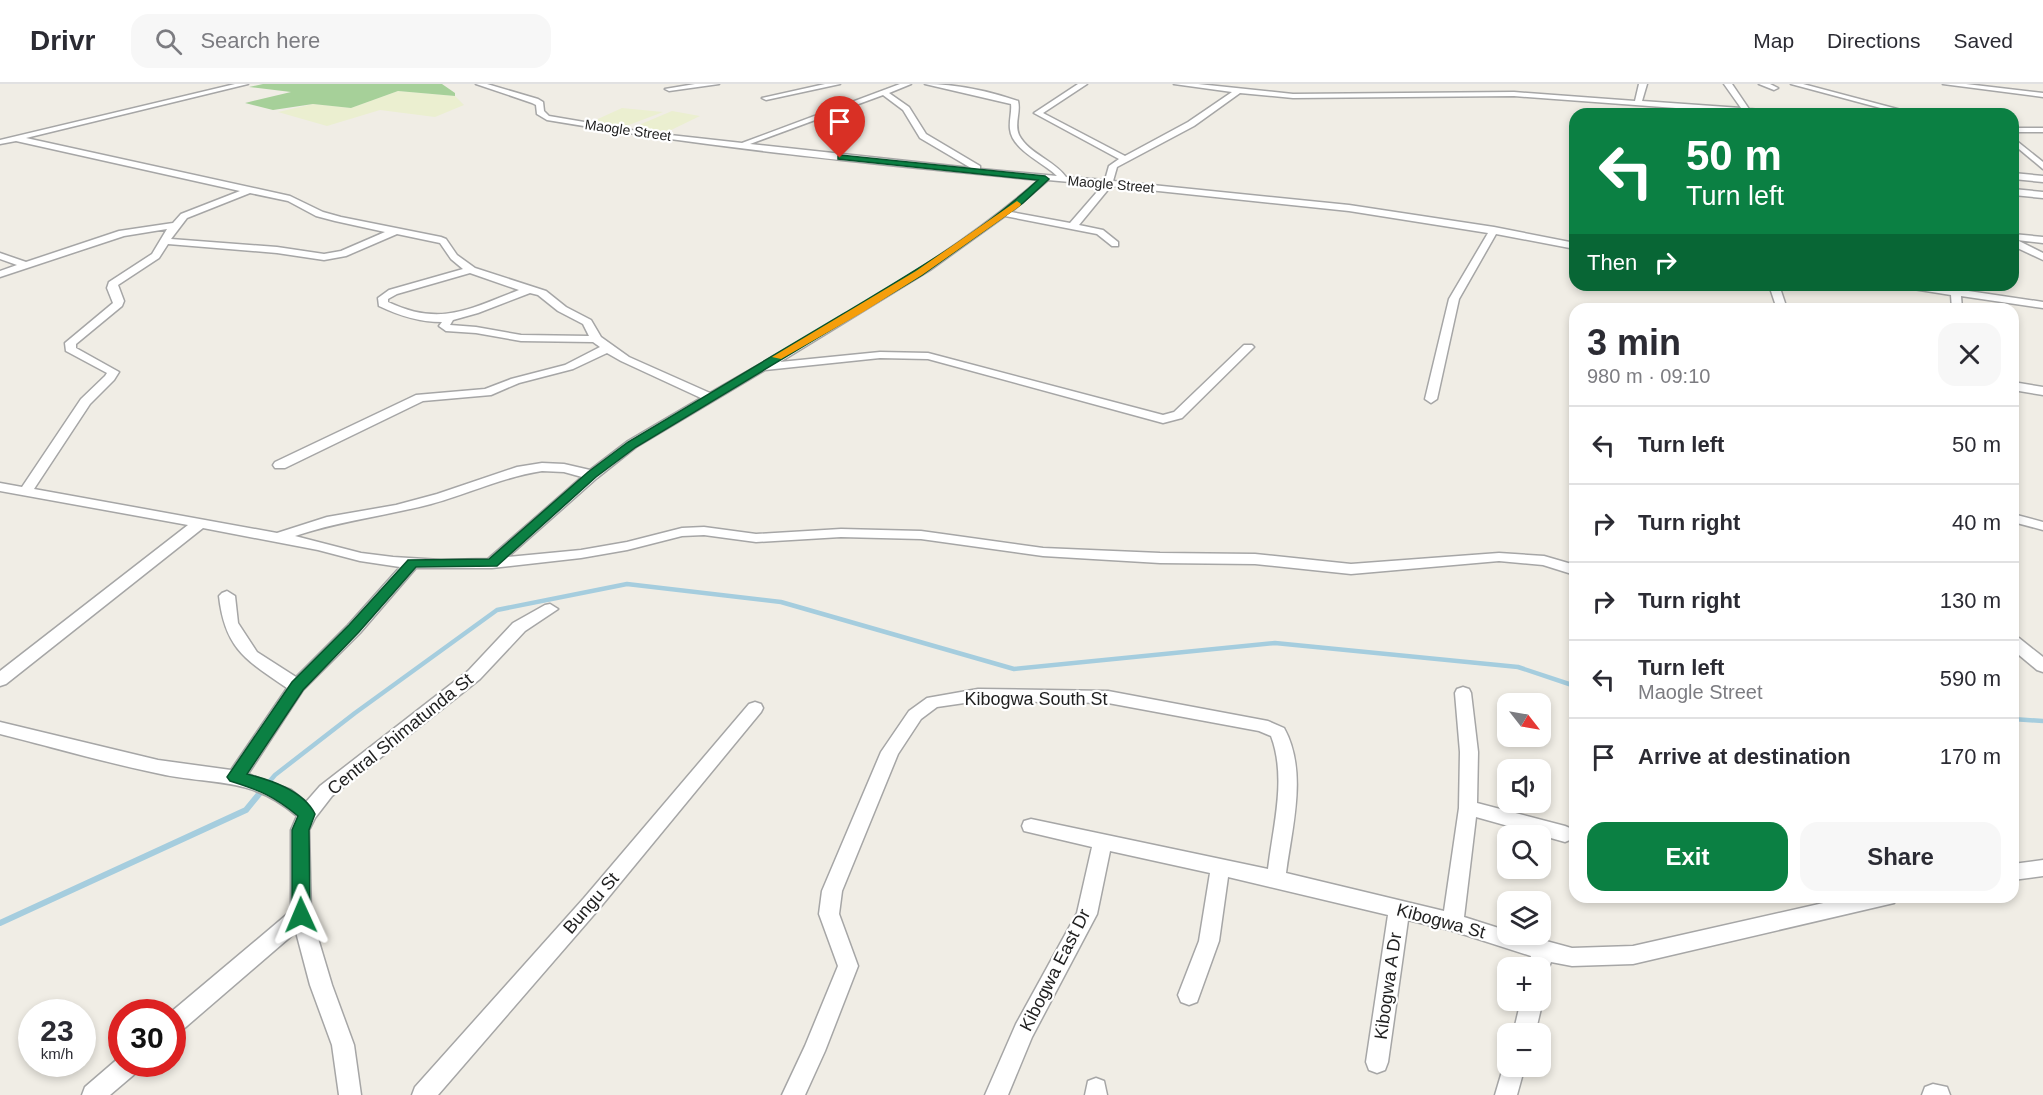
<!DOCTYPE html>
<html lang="en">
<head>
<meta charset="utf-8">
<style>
  :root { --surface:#fff; --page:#f7f7f7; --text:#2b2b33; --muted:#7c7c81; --line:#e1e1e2; --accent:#0b8043 }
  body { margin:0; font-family:Arial,sans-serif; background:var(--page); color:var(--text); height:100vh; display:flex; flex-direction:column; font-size:22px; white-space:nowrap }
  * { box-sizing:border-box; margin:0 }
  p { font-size:20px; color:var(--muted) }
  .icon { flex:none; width:33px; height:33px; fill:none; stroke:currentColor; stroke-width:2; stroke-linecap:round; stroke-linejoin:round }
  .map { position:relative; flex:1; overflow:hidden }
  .sheet { position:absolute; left:1569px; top:219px; width:450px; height:600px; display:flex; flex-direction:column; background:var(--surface); border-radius:18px; box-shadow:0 3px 9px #0003 }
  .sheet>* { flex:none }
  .guide { position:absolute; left:1569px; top:24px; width:450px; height:183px; border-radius:18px; box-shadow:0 3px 9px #0003; background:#0b8043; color:#fff; overflow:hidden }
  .needle { width:39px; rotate:121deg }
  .controls { position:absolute; left:1497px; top:609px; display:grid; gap:12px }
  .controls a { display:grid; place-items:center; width:54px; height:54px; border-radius:12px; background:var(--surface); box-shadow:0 3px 9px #0003; font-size:30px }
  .speed { position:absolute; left:18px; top:915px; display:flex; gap:12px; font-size:30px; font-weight:700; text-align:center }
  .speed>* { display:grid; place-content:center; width:78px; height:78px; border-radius:50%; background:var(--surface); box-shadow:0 3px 9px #0003; line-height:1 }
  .speed small { font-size:15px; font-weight:400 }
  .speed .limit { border:9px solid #d22; background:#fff; color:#111 }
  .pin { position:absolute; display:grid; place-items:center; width:51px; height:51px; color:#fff; margin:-62px -26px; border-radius:50% 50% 50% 0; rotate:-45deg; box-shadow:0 0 6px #0007 }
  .pin .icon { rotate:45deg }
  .me { position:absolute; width:66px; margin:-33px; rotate:359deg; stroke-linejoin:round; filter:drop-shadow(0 0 4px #0008) }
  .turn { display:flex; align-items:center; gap:21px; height:126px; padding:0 18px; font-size:27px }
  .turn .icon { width:78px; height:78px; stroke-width:2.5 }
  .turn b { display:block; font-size:42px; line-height:51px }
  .then { display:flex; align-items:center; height:57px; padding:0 18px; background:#0003; gap:12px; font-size:22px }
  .round { display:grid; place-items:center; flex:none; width:63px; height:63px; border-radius:18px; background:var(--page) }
  .headline { display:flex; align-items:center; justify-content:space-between; height:102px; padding:0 18px }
  h1 { font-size:36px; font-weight:600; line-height:45px }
  .button { display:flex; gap:12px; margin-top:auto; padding:12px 18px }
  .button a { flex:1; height:69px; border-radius:18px; background:var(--accent); color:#fff; font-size:24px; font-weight:600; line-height:69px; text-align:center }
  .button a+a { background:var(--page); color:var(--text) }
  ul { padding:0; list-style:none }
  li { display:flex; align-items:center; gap:18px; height:78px; padding:0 18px; border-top:2px solid var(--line) }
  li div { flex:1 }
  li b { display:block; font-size:22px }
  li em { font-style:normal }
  header { display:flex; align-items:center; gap:36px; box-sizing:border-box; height:84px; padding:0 30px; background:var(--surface); border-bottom:2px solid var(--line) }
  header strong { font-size:28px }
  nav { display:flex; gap:33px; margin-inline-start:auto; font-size:21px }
  .search { width:420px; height:54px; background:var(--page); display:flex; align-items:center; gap:15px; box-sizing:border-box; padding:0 21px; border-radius:18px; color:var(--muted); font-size:22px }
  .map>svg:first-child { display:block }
</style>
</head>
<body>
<header>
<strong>Drivr</strong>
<div class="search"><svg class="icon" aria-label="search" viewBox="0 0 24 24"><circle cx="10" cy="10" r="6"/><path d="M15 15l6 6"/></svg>Search here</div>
<nav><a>Map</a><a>Directions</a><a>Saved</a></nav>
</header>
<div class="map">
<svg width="2043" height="1011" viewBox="0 0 2043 1011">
  <rect width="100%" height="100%" fill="#f0ede5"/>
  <g fill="#ebefd0">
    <polygon points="398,7 455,12 464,21 435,33 380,26 327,42 278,28 313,20 351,24"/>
    <polygon points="622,24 663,28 621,44 589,39"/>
    <polygon points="672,27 700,32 667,48 634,43"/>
  </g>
  <polygon fill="#a6d099" points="263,0 442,0 455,9 455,12 398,7 351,24 313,20 273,26 245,19 291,8 249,3"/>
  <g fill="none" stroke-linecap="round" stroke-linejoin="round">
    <g stroke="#a5cdde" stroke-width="4.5">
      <polyline points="2013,635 2043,637"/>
      <polyline points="263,705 275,691 355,629 497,526 627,500 781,518 1014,585 1275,559 1518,583 1575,602"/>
    </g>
    <polyline stroke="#a5cdde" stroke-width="6" points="0,839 246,726 264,704"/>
    <g stroke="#a6a6a6" stroke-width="3">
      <g id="minor">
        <path d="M235 0H248L26 54 290 112 323 128 341 133 441 153 446 155 457 171 475 184 546 207 566 223 591 236 601 253 629 273 710 309C822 244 941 181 1039 96 875 80 710 64 547 36L537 30 536 21 532 19 476 0H487L538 15 543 18 544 27 549 32 643 48 742 59 900 0H911L889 9 909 23 926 50 980 82V85L1057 92C1043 78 1012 66 1010 45 1009 36 1012 28 1011 20L925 0C956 0 989 7 1018 17 1021 28 1014 40 1019 51 1029 70 1054 76 1066 93L1105 96 1109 82 1119 75 1034 29 1078 0H1087L1043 29 1125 72 1188 38 1232 8 1174 0H1198L1293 10 1514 8 1635 17 1639 0H1647L1642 17 1741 24 1724 0H1732L1749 25 1788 28 1792 30H1757L1514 12 1293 14 1240 9 1194 42 1117 83 1113 97 1349 121 1494 143 1575 159V165L1496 150 1459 215 1437 315 1431 319 1425 315 1449 215 1488 149 1349 127 1111 102 1079 141 1103 146 1118 158V162H1112L1097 150 1005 132 930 186 780 278 880 268 928 269 1163 331 1174 328 1244 261H1252L1254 263 1182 334 1163 339 928 275 880 274 765 286 636 363 597 394 508 473 581 466 627 458 682 444 704 443 756 450 841 445 921 447 1043 464 1160 469 1255 470 1351 480 1499 469 1544 472 1575 481V491L1543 481 1499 477 1351 490 1255 480 1160 479 1043 472 921 455 841 453 756 458 704 451 682 452 627 466 581 474 492 484H416L360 549 303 606 248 690 291 706 306 718 320 702 468 587 513 539 545 521 550 520 558 525 525 547 480 595 332 712 315 734 309 746 311 831 332 901 354 961 361 1011H339L332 961 310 901 296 848 180 948 172 951V928H171L291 827V746L297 732C250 691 211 702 156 689 103 678 52 663 0 650V638L158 676 231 686 287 604C246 576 225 565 219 512L222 509 227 507 235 512 238 539 257 568 296 593 348 541 400 483 360 477 318 466 203 444 6 600 0 602V587L188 441 0 407V399L22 403 81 315 105 292 107 289 66 267 65 259 113 219 107 204 109 198 152 170 167 145 124 152 0 193V187L17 181 0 175V169L26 178 119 147 173 139 181 130 240 107 16 57 0 60V56ZM883 11 903 26 920 54 971 84 750 60ZM1048 96 1103 101 1070 139 1011 128ZM250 109 288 117 316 132 335 137 385 148 341 167 324 170 277 163 171 155 187 134ZM397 150 440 159 451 175 463 185 389 206 378 214 379 222C400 232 419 238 442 238L439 242 446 247 476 249 521 257 593 258 600 263 565 281 511 295 485 305 416 311 275 378 273 381 275 384H285L423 317 491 311 519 299 573 285 607 269 621 277 701 314 628 357 590 386 564 380 542 379 517 383 437 410 396 421 327 433 277 449 34 405 90 320 114 296 119 288 76 264V260L122 222 124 217 118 201 159 174 168 160 277 169 324 176 346 172ZM470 189 519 206C469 225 441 243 388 218V215L397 210ZM530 209 538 211 558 227 583 240 589 252 521 251 476 243 450 241 453 236 478 229ZM542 387 564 388 582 393 488 475 441 476 393 473 361 469 295 452C339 437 385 432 431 420 468 410 503 393 542 387Z"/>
        <polygon points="695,0 719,0 669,7 665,5"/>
        <polygon points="825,0 840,0 766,16 762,14"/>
        <polygon points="1759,0 1770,0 1778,4 1774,6"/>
        <polygon points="1791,0 1803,0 1916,30 1903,30"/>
        <polygon points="1943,0 1966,0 2043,9 2043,13"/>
        <rect x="2013" y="44" width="30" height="4"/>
        <polygon points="2013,54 2043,78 2043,85 2013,60"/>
        <polygon points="2013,89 2043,92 2043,98 2013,95"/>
        <polygon points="2013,105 2043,108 2043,114 2013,111"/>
        <polygon points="2013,150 2043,153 2043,159 2017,156 2043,169 2043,176 2013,162"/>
        <polygon points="1769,201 1779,201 1787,225 1777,225"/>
        <polygon points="1902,201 1928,201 2043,218 2043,224 1961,212 1962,225 1952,225 1951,211 1907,204"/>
        <polygon points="2013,298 2043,303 2043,311 2013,306"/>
        <polygon points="2013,430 2043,438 2043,446 2013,438"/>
        <polygon points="2013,553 2019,554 2043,573 2043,588 2037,586 2013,566"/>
        <path d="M1463 603 1469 605 1471 609 1478 668 1477 719 1565 742 1572 745 1574 750 1572 755 1565 758 1476 733 1464 833 1508 847V850H1520L1572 864 1633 862 1850 813H1897L1894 819 1633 880 1572 882 1551 878 1546 891 1540 893V884H1529L1531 872 1453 847 1408 836 1388 978 1385 986 1377 989 1369 986 1366 978 1388 831 1228 793 1219 857 1197 918 1189 921 1181 918 1178 911 1199 857 1210 789 1110 767 1097 830 1032 953 1008 1011H985L1016 940 1077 829 1092 763 1024 747 1022 742 1024 737 1031 735 1268 785C1273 742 1287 694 1271 652L1259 647 1108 619 978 617 937 623 921 635 898 670 842 807 839 830 858 882 825 967 805 1011H782L805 962 838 882 819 830 822 807 881 668 909 627 927 614 978 605 1108 607 1268 637 1284 644C1308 687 1292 743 1286 789L1444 827 1459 724 1460 668 1455 609 1457 605Z"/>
        <polygon points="755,618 761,620 763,624 761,628 598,826 438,1011 412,1011 415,1003 584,814 749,620"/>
        <polygon points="2043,776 2043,792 2013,796 2013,780"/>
        <polygon points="1540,911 1543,916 1535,950 1513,950 1521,916 1540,916"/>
        <polygon points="121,972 122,980 140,980 137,988 110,1011 82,1011 85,1003"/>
        <polygon points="1506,974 1508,982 1525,982 1517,1011 1495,1011"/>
        <polygon points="1096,994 1104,997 1107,1011 1085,1011 1088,997"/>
        <polygon points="1933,1000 1947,1003 1950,1011 1922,1011 1925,1003"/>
      </g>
    </g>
    <use href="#minor" fill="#fff" fill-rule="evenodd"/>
  </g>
  <path fill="#0b8043" stroke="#07532c" stroke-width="1.5" d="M840 71 1045 92 1049 95 1023 119 922 191 636 363 596 393 497 482 416 483 359 548 303 606 247 690C270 696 303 706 315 730L309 746 310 831 308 836 301 839 295 836 292 831V746L298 732C274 712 259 706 230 697L227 693 292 598 349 541 408 476 489 475 588 388 628 358C700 315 772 273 843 230 911 189 980 150 1038 96L838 75V72Z"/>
  <polygon fill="#f59e0b" points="1017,117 1021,120 1020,122 922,191 863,228 781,275 772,273 916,187"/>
  <g text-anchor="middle" stroke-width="4.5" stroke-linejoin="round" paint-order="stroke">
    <g font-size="14" fill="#1f1f1f" stroke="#fff">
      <text transform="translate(628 46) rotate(8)" y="5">Maogle Street</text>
      <text transform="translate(1111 100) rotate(5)" y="5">Maogle Street</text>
    </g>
    <g font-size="18" fill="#1f1f1f" stroke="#fff">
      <text x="1036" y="621">Kibogwa South St</text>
      <text transform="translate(400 650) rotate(-39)" y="6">Central Shimatunda St</text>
      <text transform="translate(591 819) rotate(-49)" y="6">Bungu St</text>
      <text transform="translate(1441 837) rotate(15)" y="6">Kibogwa St</text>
      <text transform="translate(1055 886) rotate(-63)" y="6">Kibogwa East Dr</text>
      <text transform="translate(1388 902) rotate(-82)" y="6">Kibogwa A Dr</text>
    </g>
  </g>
</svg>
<div class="controls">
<a><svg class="needle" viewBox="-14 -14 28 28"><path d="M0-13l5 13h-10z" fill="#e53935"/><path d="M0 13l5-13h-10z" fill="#7c7c81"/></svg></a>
<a><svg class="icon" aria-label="sound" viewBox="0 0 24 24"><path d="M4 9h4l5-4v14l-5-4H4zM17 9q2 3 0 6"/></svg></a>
<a><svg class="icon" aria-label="search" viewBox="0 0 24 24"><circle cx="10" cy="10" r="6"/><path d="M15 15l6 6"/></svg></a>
<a><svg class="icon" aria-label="layers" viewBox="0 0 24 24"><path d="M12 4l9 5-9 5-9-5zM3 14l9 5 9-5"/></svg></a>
<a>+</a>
<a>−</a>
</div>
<div class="speed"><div>23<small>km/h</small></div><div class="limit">30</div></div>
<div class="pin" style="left:840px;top:74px;background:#d93025"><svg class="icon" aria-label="arrive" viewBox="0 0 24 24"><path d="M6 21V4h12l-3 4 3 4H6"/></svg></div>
<svg class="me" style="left:301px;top:831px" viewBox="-20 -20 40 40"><path d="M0-17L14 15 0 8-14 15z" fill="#0b8043" stroke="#fff" stroke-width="4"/></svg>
<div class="guide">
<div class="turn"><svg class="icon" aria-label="left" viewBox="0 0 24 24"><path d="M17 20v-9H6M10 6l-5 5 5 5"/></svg><div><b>50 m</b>Turn left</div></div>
<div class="then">Then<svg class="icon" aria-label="right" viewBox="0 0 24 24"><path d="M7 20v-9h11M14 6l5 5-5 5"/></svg></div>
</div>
<section class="sheet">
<div class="headline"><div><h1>3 min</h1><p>980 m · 09:10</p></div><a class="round"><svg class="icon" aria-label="close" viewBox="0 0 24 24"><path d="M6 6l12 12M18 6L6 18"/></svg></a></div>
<ul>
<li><svg class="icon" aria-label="left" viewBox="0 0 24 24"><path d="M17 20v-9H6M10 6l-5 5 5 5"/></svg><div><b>Turn left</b></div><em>50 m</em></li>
<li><svg class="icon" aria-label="right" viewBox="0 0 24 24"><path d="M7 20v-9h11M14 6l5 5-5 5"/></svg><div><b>Turn right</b></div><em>40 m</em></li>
<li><svg class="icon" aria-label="right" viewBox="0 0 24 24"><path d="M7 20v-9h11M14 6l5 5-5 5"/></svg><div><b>Turn right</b></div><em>130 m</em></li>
<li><svg class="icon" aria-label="left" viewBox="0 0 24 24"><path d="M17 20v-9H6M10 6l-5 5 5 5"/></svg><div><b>Turn left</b><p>Maogle Street</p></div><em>590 m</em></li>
<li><svg class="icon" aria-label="arrive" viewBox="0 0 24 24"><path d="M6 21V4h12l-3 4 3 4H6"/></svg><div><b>Arrive at destination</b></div><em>170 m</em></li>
</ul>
<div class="button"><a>Exit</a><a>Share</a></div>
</section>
</div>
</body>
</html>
